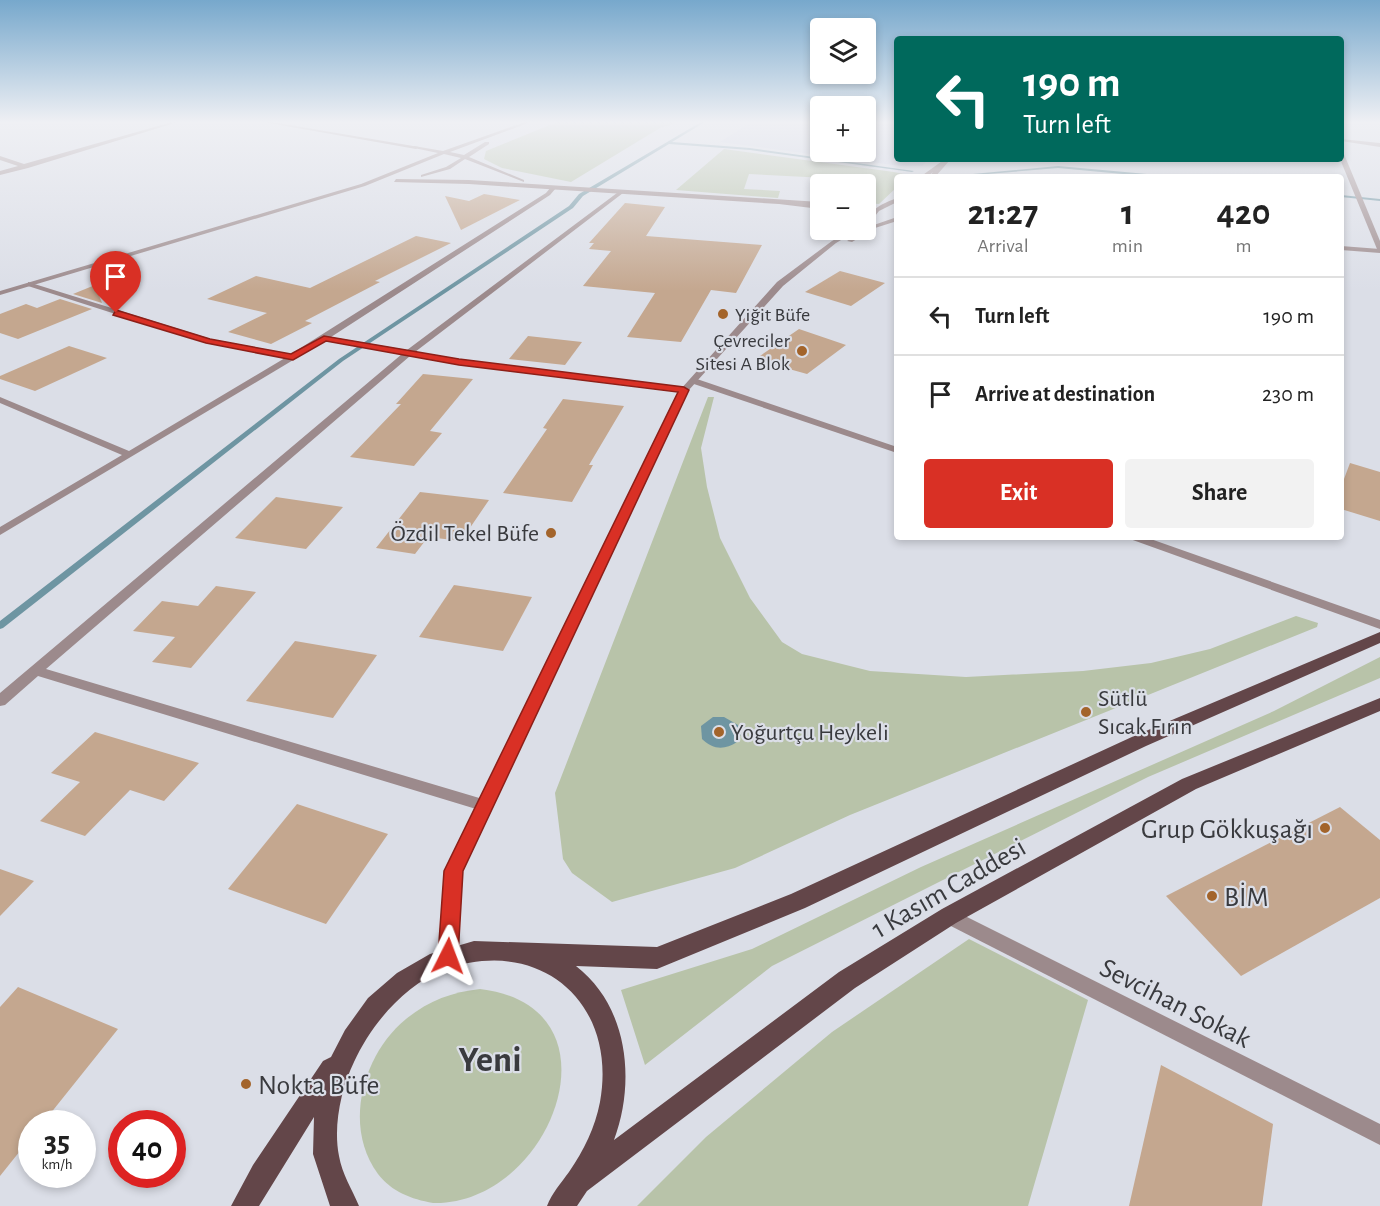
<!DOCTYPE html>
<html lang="en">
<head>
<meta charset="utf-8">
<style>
  :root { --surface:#fff; --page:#f2f2f2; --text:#222; --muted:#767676; --line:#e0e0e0; --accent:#d93025 }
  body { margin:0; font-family:"Alegreya Sans",sans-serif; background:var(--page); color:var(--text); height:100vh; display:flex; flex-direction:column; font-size:22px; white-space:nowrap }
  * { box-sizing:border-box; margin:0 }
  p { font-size:20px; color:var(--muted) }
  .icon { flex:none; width:33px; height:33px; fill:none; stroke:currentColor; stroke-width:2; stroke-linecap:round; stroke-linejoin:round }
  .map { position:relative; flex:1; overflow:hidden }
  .details { position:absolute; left:894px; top:174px; width:450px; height:366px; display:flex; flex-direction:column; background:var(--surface); border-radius:6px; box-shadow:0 3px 9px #0003 }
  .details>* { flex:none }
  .hud { position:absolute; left:894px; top:36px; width:450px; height:126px; border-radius:6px; box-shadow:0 3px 9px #0003; background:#00695c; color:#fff; overflow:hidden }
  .tools { position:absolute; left:810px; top:18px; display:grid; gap:12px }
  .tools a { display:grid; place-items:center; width:66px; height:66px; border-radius:6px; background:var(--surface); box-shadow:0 3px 9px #0003; font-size:30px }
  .speed { position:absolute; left:18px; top:1110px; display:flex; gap:12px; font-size:30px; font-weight:700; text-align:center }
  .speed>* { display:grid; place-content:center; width:78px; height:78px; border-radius:50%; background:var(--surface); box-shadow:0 3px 9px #0003; line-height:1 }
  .speed small { font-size:15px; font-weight:400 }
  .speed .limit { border:9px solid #d22; background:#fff; color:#111 }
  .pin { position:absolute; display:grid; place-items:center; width:51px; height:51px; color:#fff; margin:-62px -26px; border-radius:50% 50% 50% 0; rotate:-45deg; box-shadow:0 0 6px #0007 }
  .pin .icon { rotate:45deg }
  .me { position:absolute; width:66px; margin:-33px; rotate:3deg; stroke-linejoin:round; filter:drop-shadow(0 0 4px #0008) }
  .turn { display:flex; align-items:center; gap:21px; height:126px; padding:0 30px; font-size:27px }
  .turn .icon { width:78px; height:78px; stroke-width:2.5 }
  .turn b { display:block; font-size:42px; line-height:51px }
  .eta { display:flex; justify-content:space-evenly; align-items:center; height:102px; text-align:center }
  .eta b { font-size:36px; font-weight:700; line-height:42px }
  .action { display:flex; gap:12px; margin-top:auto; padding:12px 30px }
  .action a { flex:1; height:69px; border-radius:6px; background:var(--accent); color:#fff; font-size:24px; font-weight:700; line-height:69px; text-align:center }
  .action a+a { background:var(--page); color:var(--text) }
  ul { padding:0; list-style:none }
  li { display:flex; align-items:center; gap:18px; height:78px; padding:0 30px; border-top:2px solid var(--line) }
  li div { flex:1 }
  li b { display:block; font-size:22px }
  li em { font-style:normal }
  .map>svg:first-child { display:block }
</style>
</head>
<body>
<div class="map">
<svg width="1380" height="1206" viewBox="0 0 1380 1206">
  <rect width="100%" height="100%" fill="#dbdee7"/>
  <polygon fill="#ced2e3" points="751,122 820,122 820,152 866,152 866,122 897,122 897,159 929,159 922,166 901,166 720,142"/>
  <g fill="#b8c3a9">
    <polygon points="557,122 679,122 660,128 571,182 502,168 484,159 486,151"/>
    <polygon points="724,149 894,172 908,175 897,177 897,187 879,204 866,203 866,184 825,184 826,178 749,174 744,189 780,191 778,198 676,190"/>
    <polygon points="708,397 714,397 701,448 707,487 720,538 750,598 782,642 802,654 870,671 966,677 1083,671 1151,663 1210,649 1296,616 1318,623 1317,627 850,815 735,868 612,902 572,873 563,859 555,793"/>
    <polygon points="1380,657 1380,678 1148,777 772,966 645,1065 621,990 752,949 921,867 1274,711"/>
    <polygon points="969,939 1088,1000 1028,1206 637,1206 706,1137 832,1032"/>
    <path d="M480 989C628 1006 551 1206 433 1203 411 1199 392 1192 378 1174 343 1127 362 1055 406 1019 428 1001 452 992 480 989Z"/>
  </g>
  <path fill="#6e95a2" d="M713 717H724L738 725 741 734 737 742C725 750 713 750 702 739L701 726Z"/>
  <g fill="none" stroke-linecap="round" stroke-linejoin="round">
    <g fill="#6e95a2" fill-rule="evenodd">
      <polygon points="701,122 705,122 672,142 750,148 914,171 912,172 750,150 669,144 583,196 573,208 343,361 3,628 0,629 0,621 339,359 569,206 579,194"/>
      <polygon points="1058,166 1169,176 1171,177 1155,177 1058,168 964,176 962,175"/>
      <polygon points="1341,195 1380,199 1380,201 1341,197"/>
    </g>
  </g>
  <g fill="#c4a78f">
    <polygon points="484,194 520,200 461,230 445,196 469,201"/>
    <polygon points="625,203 665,207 646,236 762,245 736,293 711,290 681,342 627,337 655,293 583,286 611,251 589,249 594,243 589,243"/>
    <polygon points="416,236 451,243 375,281 380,282 305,321 312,323 271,344 228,332 267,313 207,299 256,276 310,288"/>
    <polygon points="840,271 885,283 851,306 805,292"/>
    <polygon points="95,285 102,303 73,294"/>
    <polygon points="60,299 92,309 18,339 0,333 0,314 26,304 37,308"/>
    <polygon points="799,329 846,345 807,374 764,362 767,360 757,358"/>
    <polygon points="528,336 582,342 565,365 509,359"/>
    <polygon points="69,346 107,358 35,391 0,379 0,376"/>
    <polygon points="423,374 473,379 430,431 442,433 414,466 350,457 401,404 396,404"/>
    <polygon points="563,399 624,406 589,465 593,465 572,502 503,493 547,429 543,428"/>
    <polygon points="1350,463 1380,472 1380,521 1341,509 1341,487"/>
    <polygon points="420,492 489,500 461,541 428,537 415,554 376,548"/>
    <polygon points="276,497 343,507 306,549 235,538"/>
    <polygon points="454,585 532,597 503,651 419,637"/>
    <polygon points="216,586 256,592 191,668 152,662 175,637 133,631 162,601 198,606"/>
    <polygon points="295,641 377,655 333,718 246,701"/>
    <polygon points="95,732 199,763 164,801 130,790 85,836 40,821 80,782 51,773"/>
    <polygon points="297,804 388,834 326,924 228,889"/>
    <polygon points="1340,807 1380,840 1380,898 1241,976 1166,896"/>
    <polygon points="0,869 34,881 0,916"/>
    <polygon points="18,987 118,1029 42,1124 32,1124 32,1136 0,1176 0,1007"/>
    <polygon points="1161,1065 1273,1124 1262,1206 1129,1206"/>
  </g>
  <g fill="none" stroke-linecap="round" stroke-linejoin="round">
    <g fill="#9c8a8c" fill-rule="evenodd">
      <polygon points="172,122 178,122 28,168 0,175 0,171 18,166 0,160 0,156 24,164"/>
      <polygon points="263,122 272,122 419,147 416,149"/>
      <polygon points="1341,139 1380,143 1380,147 1341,141"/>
      <polygon points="1341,152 1344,154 1380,241 1380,251 1377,249 1340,159"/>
      <polygon points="551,187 556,188 550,195 331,337 407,350 621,190 623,193 415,352 459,360 684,387 687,388 687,392 459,364 410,356 46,669 486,800 491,802 494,806 491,810 486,812 38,676 5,705 0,706 0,693 402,354 325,341 0,535 0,527 122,455 0,403 0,397 129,451 285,358 206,343 28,286 28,282 211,339 291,354 546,193"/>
      <polygon points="694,378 897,447 897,453 691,383 691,379"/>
      <polygon points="1129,537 1145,537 1380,620 1380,629 1130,539"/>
      <polygon points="949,908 1380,1124 1380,1145 943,922 941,916 943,910"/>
    </g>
    <g fill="#9c8a8c" fill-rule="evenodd">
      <polygon points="525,122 531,122 450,152 464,155 485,142 489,142 489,144 469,157 524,180 524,182 465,159 450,169 421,177 421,175 446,167 461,158 444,154 365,186 0,295 0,291 361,184 438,153 414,148 414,146 443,151"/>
      <polygon points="945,159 950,160 935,177 929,177 933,172 927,177 920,177"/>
      <polygon points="396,179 469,180 820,202 820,209 779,204 469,184 394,182"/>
      <path d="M897 198V202L879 211 868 225 866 226C866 210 884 203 897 198Z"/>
      <polygon points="897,217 897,221 875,228 852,242 847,241 871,226"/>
      <polygon points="851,230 858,230 836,243 783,286 688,391 461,871 457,956 454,962 448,964 442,962 439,956 445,871 680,390 777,282 832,241"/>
      <polygon points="1341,246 1380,249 1380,253 1341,250"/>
    </g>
    <path fill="#634649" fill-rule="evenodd" d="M1380 632V643L1146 746 805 908 657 969 576 966C628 1006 636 1081 614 1140L839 972 942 909 1182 779 1380 698V711L1196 789 956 923 855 988 587 1191 577 1206H547C552 1193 561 1183 569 1172 584 1150 595 1128 600 1102 618 1002 539 935 444 970 404 985 371 1025 354 1062 341 1089 333 1126 339 1156 342 1174 352 1189 359 1206H330L313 1154 314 1117 259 1206H231L253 1165 323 1061 331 1057 345 1030 368 998 397 973 430 954 474 941 657 947 791 894 1134 736Z"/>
  </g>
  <linearGradient id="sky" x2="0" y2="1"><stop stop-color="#77a8cc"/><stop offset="0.42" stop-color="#eff0f4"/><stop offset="1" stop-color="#eff0f4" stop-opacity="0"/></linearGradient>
  <rect width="1380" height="291" fill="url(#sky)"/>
  <polygon fill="#d93025" stroke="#8d1f18" stroke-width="1.5" points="116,310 210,339 291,354 324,336 459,359 684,387 689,390 463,871 458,956 455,963 448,966 441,963 438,956 444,871 678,392 459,365 326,341 293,360 206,343 113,315"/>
  <g fill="#a3642b" stroke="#dbdee7" stroke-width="2">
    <circle cx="723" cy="314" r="6"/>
    <circle cx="802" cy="351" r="6"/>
    <circle cx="551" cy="533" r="6"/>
    <circle cx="1086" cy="712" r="6"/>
    <circle cx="719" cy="732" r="6"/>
    <circle cx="1325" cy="828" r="6"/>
    <circle cx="1212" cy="896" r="6"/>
    <circle cx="246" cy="1084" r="6"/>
  </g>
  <g text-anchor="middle" stroke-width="4.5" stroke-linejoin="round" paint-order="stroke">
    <g font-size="20" fill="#393a3e" stroke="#dbdee7" text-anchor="start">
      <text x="735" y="321">Yiğit Büfe</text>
      <text x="790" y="347" text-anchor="end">Çevreciler<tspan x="790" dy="23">Sitesi A Blok</tspan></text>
    </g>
    <g font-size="24" fill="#393a3e" stroke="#dbdee7" text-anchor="start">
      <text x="539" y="541" text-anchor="end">Özdil Tekel Büfe</text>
      <text x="1098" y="706">Sütlü<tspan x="1098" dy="28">Sıcak Fırın</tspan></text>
      <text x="731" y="740">Yoğurtçu Heykeli</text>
    </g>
    <g font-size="28" fill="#393a3e" stroke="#dbdee7" text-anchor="start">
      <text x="1313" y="838" text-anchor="end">Grup Gökkuşağı</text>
      <text x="1224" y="906">BİM</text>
      <text x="258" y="1094">Nokta Büfe</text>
    </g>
    <g font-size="28" fill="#393a3e" stroke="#dbdee7">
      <text transform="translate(948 887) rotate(-30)" y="10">1 Kasım Caddesi</text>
      <text transform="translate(1176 1002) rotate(27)" y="10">Sevcihan Sokak</text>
    </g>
    <g font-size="36" font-weight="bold" fill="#393a3e" stroke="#dbdee7">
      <text x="490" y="1071">Yeni</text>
    </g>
  </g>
</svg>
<div class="tools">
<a><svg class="icon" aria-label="layers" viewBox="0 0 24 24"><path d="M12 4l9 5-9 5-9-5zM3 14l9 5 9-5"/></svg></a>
<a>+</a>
<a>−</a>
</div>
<div class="speed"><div>35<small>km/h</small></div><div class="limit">40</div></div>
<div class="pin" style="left:116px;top:313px;background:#d93025"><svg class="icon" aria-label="arrive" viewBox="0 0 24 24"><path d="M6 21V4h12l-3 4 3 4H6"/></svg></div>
<svg class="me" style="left:448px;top:956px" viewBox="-20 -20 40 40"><path d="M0-17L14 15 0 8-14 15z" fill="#d93025" stroke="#fff" stroke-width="4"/></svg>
<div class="hud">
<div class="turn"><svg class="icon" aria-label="left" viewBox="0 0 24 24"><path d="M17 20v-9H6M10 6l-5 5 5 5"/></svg><div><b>190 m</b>Turn left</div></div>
</div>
<section class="details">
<div class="eta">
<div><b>21:27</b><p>Arrival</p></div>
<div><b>1</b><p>min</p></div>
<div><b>420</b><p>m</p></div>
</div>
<ul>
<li><svg class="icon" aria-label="left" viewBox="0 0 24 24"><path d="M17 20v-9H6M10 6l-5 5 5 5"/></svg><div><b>Turn left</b></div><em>190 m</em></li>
<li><svg class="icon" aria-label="arrive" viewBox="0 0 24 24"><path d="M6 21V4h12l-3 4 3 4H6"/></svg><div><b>Arrive at destination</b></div><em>230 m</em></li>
</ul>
<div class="action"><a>Exit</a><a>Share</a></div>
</section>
</div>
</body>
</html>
